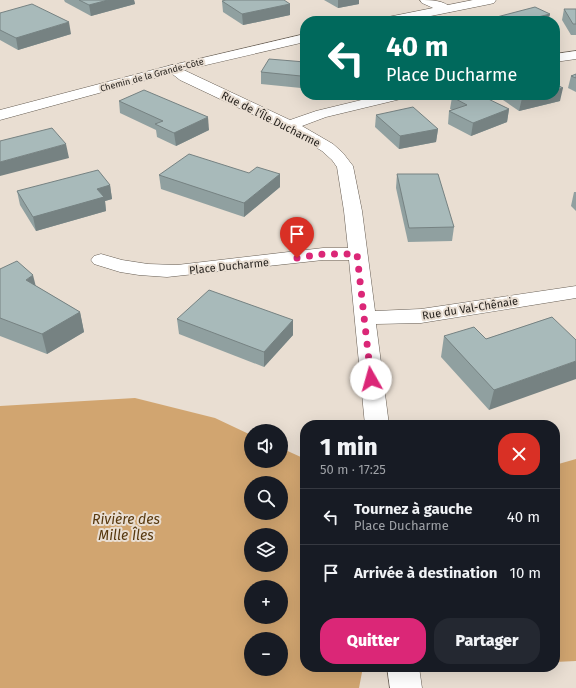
<!DOCTYPE html>
<html lang="fr">
<head>
<meta charset="utf-8">
<style>
  :root { --surface:#171b24; --page:#242831; --text:#f1f3f6; --muted:#9ea1a6; --line:#363941; --accent:#db2777 }
  body { margin:0; font-family:"Fira Sans",sans-serif; background:var(--page); color:var(--text); height:100vh; display:flex; flex-direction:column; font-size:15px; white-space:nowrap }
  * { box-sizing:border-box; margin:0 }
  p { font-size:13px; color:var(--muted) }
  .icon { flex:none; width:22px; height:22px; fill:none; stroke:currentColor; stroke-width:2; stroke-linecap:round; stroke-linejoin:round }
  .map { position:relative; flex:1; overflow:hidden }
  .sheet { position:absolute; left:300px; top:420px; width:260px; height:252px; display:flex; flex-direction:column; background:var(--surface); border-radius:16px; box-shadow:0 4px 16px #0002 }
  .sheet>* { flex:none }
  .top-card { position:absolute; left:300px; top:16px; width:260px; height:84px; border-radius:16px; box-shadow:0 4px 16px #0002; background:#00695c; color:#fff; overflow:hidden }
  .tools { position:absolute; left:244px; top:424px; display:grid; gap:8px }
  .tools a { display:grid; place-items:center; width:44px; height:44px; border-radius:50%; background:var(--surface); box-shadow:0 4px 16px #0002; font-size:20px }
  .pin { position:absolute; display:grid; place-items:center; width:34px; height:34px; color:#fff; margin:-41px -17px; border-radius:50% 50% 50% 0; rotate:-45deg; box-shadow:0 0 4px #0007 }
  .pin .icon { rotate:45deg }
  .me { position:absolute; width:44px; margin:-22px; rotate:353deg; stroke-linejoin:round; filter:drop-shadow(0 0 3px #0008) }
  .turn { display:flex; align-items:center; gap:14px; height:84px; padding:0 20px; font-size:18px }
  .turn .icon { width:52px; height:52px; stroke-width:2.5 }
  .turn b { display:block; font-size:28px; line-height:34px }
  .round { display:grid; place-items:center; flex:none; width:42px; height:42px; border-radius:16px; background:var(--page) }
  .headline { display:flex; align-items:center; justify-content:space-between; height:68px; padding:0 20px }
  h1 { font-size:24px; font-weight:800; line-height:30px }
  .button { display:flex; gap:8px; margin-top:auto; padding:8px 20px }
  .button a { flex:1; height:46px; border-radius:16px; background:var(--accent); color:#fff; font-size:16px; font-weight:800; line-height:46px; text-align:center }
  .button a+a { background:var(--page); color:var(--text) }
  ul { padding:0; list-style:none }
  li { display:flex; align-items:center; gap:12px; height:56px; padding:0 20px; border-top:1px solid var(--line) }
  li div { flex:1 }
  li b { display:block; font-size:15px }
  li em { font-style:normal }
  .map>svg:first-child { display:block }
</style>
</head>
<body>
<div class="map">
<svg width="576" height="688" viewBox="0 0 576 688">
  <rect width="100%" height="100%" fill="#e9ded2"/>
  <g fill="#d1a570" fill-rule="evenodd">
    <path d="M135 398 215 418 251 435V461H281V448L303 458 305 464V667H363L359 688H0V406ZM251 483H281V513H251ZM251 535H281V565H251ZM251 587H281V617H251ZM251 639H281V669H251Z"/>
    <polygon points="576,459 576,661 555,662 555,465"/>
  </g>
  <g fill="none" stroke-linecap="round" stroke-linejoin="round">
    <g stroke="#665d53" stroke-width="1">
      <g id="street">
        <path d="M420 0C431 0 445 0 452 9L450 12H442L422 3Z"/>
        <polygon points="576,51 576,59 555,62 555,54"/>
        <polygon points="173,65 290,120 316,111 382,95 407,95 405,98 326,117 302,126 333,144 343,153 353,166 362,211 375,311 421,309 576,286 576,298 421,323 376,324 389,425 365,425 349,260 323,260 167,277 139,275 120,272 94,264 91,260 94,256 101,254 122,260 148,264 177,265 323,248 348,248 344,211 337,167 332,160 322,151 298,136 180,80 166,69 168,66"/>
        <polygon points="387,667 419,667 422,688 390,688"/>
      </g>
    </g>
    <g stroke="#665d53" stroke-width="1">
      <g id="secondary">
        <polygon points="473,0 496,0 494,3 490,4 406,21 382,21 384,18 388,17"/>
        <polygon points="305,34 305,42 176,72 0,120 0,110 168,66"/>
      </g>
    </g>
    <use href="#street" fill="#fff" fill-rule="evenodd"/>
    <use href="#secondary" fill="#fff" fill-rule="evenodd"/>
  </g>
  <g fill="#90a0a0">
    <polygon points="64,0 134,0 135,4 91,16 65,2"/>
    <polygon points="324,0 359,0 359,4 338,8"/>
    <polygon points="222,1 290,4 290,15 243,25 223,12"/>
    <polygon points="564,9 576,9 576,35 571,35 562,20"/>
    <polygon points="0,13 71,34 18,50 0,40"/>
    <polygon points="550,14 548,21 492,21 493,18"/>
    <polygon points="305,62 301,88 261,84 261,72"/>
    <polygon points="576,74 576,92 568,88 571,76"/>
    <polygon points="500,95 555,95 560,101 519,111 500,98"/>
    <polygon points="452,97 509,109 507,122 471,136 448,124 449,111 452,110 450,109"/>
    <polygon points="119,101 209,130 176,146 157,137 156,130 120,113"/>
    <polygon points="376,115 438,129 436,142 399,149 375,127"/>
    <polygon points="249,173 280,174 280,187 244,217 161,189 159,175"/>
    <polygon points="397,174 454,227 452,241 408,242 396,188"/>
    <polygon points="110,185 112,199 105,201 106,211 36,231 20,205 17,191"/>
    <polygon points="574,192 576,192 576,211 571,206"/>
    <polygon points="0,269 36,286 80,312 84,332 47,354 0,336"/>
    <polygon points="552,317 489,410 441,357 444,336 486,339"/>
    <polygon points="177,319 293,320 293,335 264,367 179,334"/>
  </g>
  <g fill="#768282">
    <polygon points="108,0 134,0 135,4 91,16 89,5"/>
    <polygon points="338,0 359,0 359,4 338,8"/>
    <polygon points="290,4 290,15 243,25 242,14"/>
    <polygon points="550,14 548,21 537,21 538,17"/>
    <polygon points="69,22 71,34 18,50 16,38"/>
    <polygon points="305,69 305,81 301,88 301,76"/>
    <polygon points="563,88 560,101 519,111 522,98 535,95 555,95 555,90"/>
    <polygon points="509,109 507,122 471,136 473,123"/>
    <polygon points="208,117 209,130 176,146 174,133"/>
    <polygon points="438,129 436,142 399,149 400,136"/>
    <polygon points="66,144 69,158 0,176 0,162"/>
    <polygon points="280,174 280,187 244,217 244,203"/>
    <polygon points="110,185 112,199 105,201 106,211 36,231 33,217 97,189"/>
    <polygon points="33,275 38,295 26,280"/>
    <polygon points="80,312 84,332 47,354 42,334"/>
    <polygon points="293,320 293,335 264,367 264,352"/>
    <polygon points="576,361 576,379 489,410 494,390"/>
  </g>
  <g fill="#a8baba" stroke="#768282">
    <polygon points="79,0 108,0 89,5"/>
    <polygon points="226,0 284,0 290,4 242,14 222,1"/>
    <polygon points="32,4 69,22 16,38 0,30 0,13"/>
    <polygon points="535,7 550,14 538,17 543,19 538,21 499,21 493,18"/>
    <polygon points="564,9 576,9 576,24 573,24"/>
    <polygon points="269,59 305,62 305,69 301,76 261,72"/>
    <polygon points="576,74 576,78 571,76"/>
    <polygon points="555,84 563,88 555,90"/>
    <polygon points="144,90 208,117 174,133 155,124 163,121 119,101"/>
    <polygon points="456,95 480,95 509,109 473,123 449,111 467,105 452,97"/>
    <polygon points="517,95 535,95 522,98"/>
    <polygon points="413,107 438,129 400,136 376,115"/>
    <polygon points="52,128 66,144 0,162 0,141"/>
    <polygon points="189,154 249,173 257,167 280,174 244,203 159,175"/>
    <polygon points="98,170 110,185 97,189 104,197 33,217 17,191"/>
    <polygon points="397,174 438,174 454,227 409,228"/>
    <polygon points="17,261 33,275 26,280 80,312 42,334 0,318 0,269"/>
    <polygon points="209,290 293,320 264,352 177,319"/>
    <polygon points="552,317 576,340 576,361 494,390 444,336 474,327 486,339"/>
  </g>
  <g fill="none" stroke-linecap="round" stroke-linejoin="round">
    <polyline stroke="#db2777" stroke-width="7" stroke-dasharray="0 12.6" points="297,258 323,254 357,254 371,379"/>
  </g>
  <g text-anchor="middle" stroke-width="4" stroke-linejoin="round" paint-order="stroke">
    <g font-size="9" fill="#231f1b" stroke="#e9ded2">
      <text transform="translate(152 75) rotate(-15)" y="3">Chemin de la Grande-Côte</text>
    </g>
    <g font-size="11" fill="#231f1b" stroke="#e9ded2">
      <text transform="translate(271 119) rotate(27)" y="4">Rue de l'Île Ducharme</text>
      <text transform="translate(229 266) rotate(-6)" y="4">Place Ducharme</text>
      <text transform="translate(470 308) rotate(-9)" y="4">Rue du Val-Chênaie</text>
    </g>
    <g font-size="14" font-style="italic" fill="#57380e" stroke="#e9ded2">
      <text x="126" y="524">Rivière des<tspan x="126" dy="16">Mille Îles</tspan></text>
    </g>
  </g>
</svg>
<div class="tools">
<a><svg class="icon" aria-label="sound" viewBox="0 0 24 24"><path d="M4 9h4l5-4v14l-5-4H4zM17 9q2 3 0 6"/></svg></a>
<a><svg class="icon" aria-label="search" viewBox="0 0 24 24"><circle cx="10" cy="10" r="6"/><path d="M15 15l6 6"/></svg></a>
<a><svg class="icon" aria-label="layers" viewBox="0 0 24 24"><path d="M12 4l9 5-9 5-9-5zM3 14l9 5 9-5"/></svg></a>
<a>+</a>
<a>−</a>
</div>
<div class="pin" style="left:297px;top:258px;background:#d93025"><svg class="icon" aria-label="arrive" viewBox="0 0 24 24"><path d="M6 21V4h12l-3 4 3 4H6"/></svg></div>
<svg class="me" style="left:371px;top:379px" viewBox="-20 -20 40 40"><circle r="19" fill="#fff"/><path d="M0-13L10 11 0 6-10 11z" fill="#db2777"/></svg>
<div class="top-card">
<div class="turn"><svg class="icon" aria-label="left" viewBox="0 0 24 24"><path d="M17 20v-9H6M10 6l-5 5 5 5"/></svg><div><b>40 m</b>Place Ducharme</div></div>
</div>
<section class="sheet">
<div class="headline"><div><h1>1 min</h1><p>50 m · 17:25</p></div><a class="round" style="background:#d93025;color:#fff"><svg class="icon" aria-label="close" viewBox="0 0 24 24"><path d="M6 6l12 12M18 6L6 18"/></svg></a></div>
<ul>
<li><svg class="icon" aria-label="left" viewBox="0 0 24 24"><path d="M17 20v-9H6M10 6l-5 5 5 5"/></svg><div><b>Tournez à gauche</b><p>Place Ducharme</p></div><em>40 m</em></li>
<li><svg class="icon" aria-label="arrive" viewBox="0 0 24 24"><path d="M6 21V4h12l-3 4 3 4H6"/></svg><div><b>Arrivée à destination</b></div><em>10 m</em></li>
</ul>
<div class="button"><a>Quitter</a><a>Partager</a></div>
</section>
</div>
</body>
</html>
